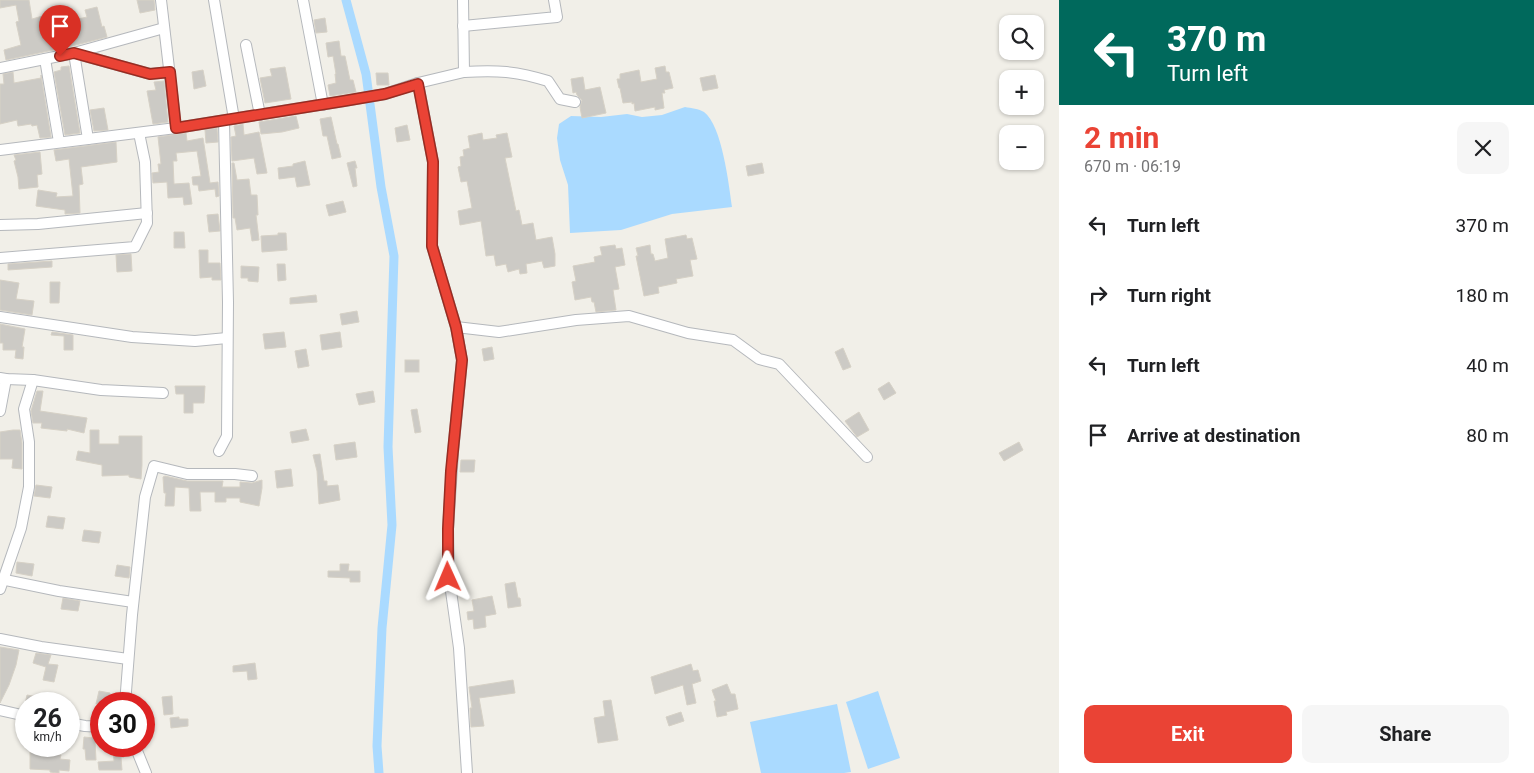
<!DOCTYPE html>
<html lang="en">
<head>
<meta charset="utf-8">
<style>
  :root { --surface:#fff; --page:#f6f6f6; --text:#202124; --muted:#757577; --accent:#ea4335 }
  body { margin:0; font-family:Roboto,sans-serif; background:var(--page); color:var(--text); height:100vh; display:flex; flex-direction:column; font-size:19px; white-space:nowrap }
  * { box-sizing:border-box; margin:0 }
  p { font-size:16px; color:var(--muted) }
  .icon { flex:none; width:28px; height:28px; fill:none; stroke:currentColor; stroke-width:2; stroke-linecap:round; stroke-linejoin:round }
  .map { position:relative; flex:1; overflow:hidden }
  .details { display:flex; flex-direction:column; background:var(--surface); width:475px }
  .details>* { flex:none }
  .top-card { background:#00695c; color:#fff; overflow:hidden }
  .buttons { position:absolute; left:999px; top:15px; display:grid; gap:10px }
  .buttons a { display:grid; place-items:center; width:45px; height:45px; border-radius:10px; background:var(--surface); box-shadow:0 1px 4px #0004; font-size:25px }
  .speed { position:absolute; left:15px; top:692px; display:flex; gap:10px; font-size:25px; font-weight:700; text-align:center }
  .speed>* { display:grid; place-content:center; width:65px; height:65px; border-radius:50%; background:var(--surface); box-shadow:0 1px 4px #0004; line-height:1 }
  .speed small { font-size:12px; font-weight:400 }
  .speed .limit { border:8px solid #d22; background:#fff; color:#111 }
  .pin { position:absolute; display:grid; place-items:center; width:42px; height:42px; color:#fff; margin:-51px -21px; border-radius:50% 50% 50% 0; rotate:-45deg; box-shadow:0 0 5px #0007 }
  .pin .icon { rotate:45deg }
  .me { position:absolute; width:55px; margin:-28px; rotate:359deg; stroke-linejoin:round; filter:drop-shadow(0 0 4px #0008) }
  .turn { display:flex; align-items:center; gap:18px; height:105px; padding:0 25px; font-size:22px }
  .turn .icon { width:65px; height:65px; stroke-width:2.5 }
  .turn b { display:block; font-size:35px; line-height:42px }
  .round { display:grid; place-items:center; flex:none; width:52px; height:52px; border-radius:10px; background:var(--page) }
  .summary { display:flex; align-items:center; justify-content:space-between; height:85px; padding:0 25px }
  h1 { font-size:30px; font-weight:700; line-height:38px; color:var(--accent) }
  .cta { display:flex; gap:10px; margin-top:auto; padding:10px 25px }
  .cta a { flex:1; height:58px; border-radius:10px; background:var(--accent); color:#fff; font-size:20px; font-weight:700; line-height:58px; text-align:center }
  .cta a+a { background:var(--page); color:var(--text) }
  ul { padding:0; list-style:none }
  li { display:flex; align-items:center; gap:15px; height:70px; padding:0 25px }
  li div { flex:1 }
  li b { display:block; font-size:19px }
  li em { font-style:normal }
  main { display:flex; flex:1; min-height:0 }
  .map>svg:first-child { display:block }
</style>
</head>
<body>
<main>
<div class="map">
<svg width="1059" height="773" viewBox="0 0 1059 773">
  <rect width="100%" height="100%" fill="#f1efe8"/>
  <g fill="#aadaff">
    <path d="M685 107C691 108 699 109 704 112 722 125 729 185 732 207L672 214 621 230 570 233 568 185 560 160 557 138 559 124 571 116 601 117 627 114 642 117 662 115Z"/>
    <polygon points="878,691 900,758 868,769 846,702"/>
    <polygon points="837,704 851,772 844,773 761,773 750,722"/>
  </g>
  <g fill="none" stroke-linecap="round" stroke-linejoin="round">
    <polyline stroke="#aadaff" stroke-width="9" points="346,0 366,74 381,187 394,256 388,447 392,525 382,628 377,746 379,773"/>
  </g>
  <g fill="#cccac5" stroke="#d6d1c6">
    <polygon points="0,0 29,0 32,19 53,13 59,34 72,31 69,21 87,17 85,10 97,7 102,27 104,26 107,37 72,46 6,60 4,50 21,45 16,22 19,21 16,5 0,8"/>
    <polygon points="137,0 154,0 155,10 140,13"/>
    <polygon points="325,18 327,32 316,33 314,20"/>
    <polygon points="339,41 341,56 345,56 350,80 353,80 356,92 330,96 328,85 336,83 335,74 336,74 333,56 328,57 326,43"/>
    <polygon points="69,66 80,133 65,135 54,72 61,70 61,67"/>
    <polygon points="665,66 666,72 669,72 673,88 664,90 665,93 662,93 664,108 655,110 655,107 635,111 634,103 632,104 632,102 623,103 620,88 619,88 617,79 620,79 620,74 639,70 641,82 657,79 655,68"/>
    <polygon points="285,67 291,99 265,103 260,78 272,76 270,69"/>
    <polygon points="203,70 206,86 194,89 192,72"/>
    <polygon points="13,72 14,83 41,78 41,75 51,137 40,138 37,125 32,126 31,124 18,126 17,120 0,124 0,84 4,84 3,74"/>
    <polygon points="376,73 388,73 389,85 377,85"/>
    <polygon points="715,75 718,88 703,91 700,78"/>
    <polygon points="583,77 585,90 600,87 606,113 582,118 580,107 582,100 577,95 576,92 573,93 571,79"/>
    <polygon points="164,81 168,122 153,124 147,91 156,90 154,82"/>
    <polygon points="104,108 108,130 94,131 90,110"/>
    <polygon points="296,116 299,128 282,132 261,134 259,122"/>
    <polygon points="331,117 337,144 338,144 341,157 332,159 327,136 323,136 320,119"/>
    <polygon points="243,124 244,135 259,132 267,173 257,174 254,158 232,161 231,137 236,136 234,126"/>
    <polygon points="407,125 410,140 397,142 395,128"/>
    <polygon points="217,128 218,142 206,143 205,130"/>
    <polygon points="186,133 187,141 203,138 210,183 218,182 219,196 216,197 215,189 199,191 198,185 193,185 192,177 201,176 197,151 176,153 177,161 173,161 174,184 189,183 192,204 184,205 183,197 168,198 167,182 153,183 152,173 159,172 158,164 161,164 158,137"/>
    <polygon points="482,133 483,140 497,138 496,135 507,133 512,157 505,158 516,211 519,210 522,225 533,223 536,240 552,237 555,254 555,266 544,268 542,261 526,264 527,273 520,274 519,269 508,272 506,264 496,266 494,255 486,256 481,221 460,225 458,211 472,208 467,181 461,182 458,167 461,166 460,157 464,156 463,150 470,148 468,136"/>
    <polygon points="116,142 117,162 81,167 83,184 79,185 80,213 65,214 65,210 36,206 38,190 57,193 56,197 73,196 69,159 56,161 54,150"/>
    <polygon points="40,152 42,174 37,175 38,187 19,189 18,177 14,161 16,160 14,155"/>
    <polygon points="305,161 310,185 297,187 295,177 279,179 278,168 293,166 293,164"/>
    <polygon points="355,161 357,168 355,168 357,186 353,187 347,163"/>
    <polygon points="232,163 234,163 237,180 249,179 251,195 257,195 258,215 256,215 259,240 252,241 250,228 237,230 235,218 233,218"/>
    <polygon points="762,163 764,173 748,176 746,166"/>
    <polygon points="343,201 346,212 329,216 326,205"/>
    <polygon points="218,214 220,231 209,232 207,215"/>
    <polygon points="174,232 184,232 185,248 174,248"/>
    <polygon points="278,233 286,233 287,250 262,252 261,236 278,235"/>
    <polygon points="686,235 687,239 692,238 697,259 690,260 693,276 676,279 677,283 658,287 659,293 644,296 636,256 638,256 636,248 650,245 651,254 653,254 655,261 668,258 665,239"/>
    <polygon points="615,245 616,249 622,248 625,265 615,267 619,289 613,290 616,310 596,312 594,302 592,302 591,297 575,300 572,282 576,281 573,266 595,262 594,257 602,255 600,247"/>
    <polygon points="199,250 208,250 208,263 220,263 221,280 212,280 212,277 200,278"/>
    <polygon points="131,254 132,271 117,272 116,255"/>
    <polygon points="52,261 52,267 8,270 8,264"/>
    <polygon points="277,264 285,264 286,280 278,281"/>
    <polygon points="241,266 259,267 258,282 248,281 248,278 241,278"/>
    <polygon points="0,280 19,283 16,299 34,301 32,315 0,310"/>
    <polygon points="50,282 60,282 59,303 50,303"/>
    <polygon points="316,295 317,302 290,304 290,298"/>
    <polygon points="357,311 359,322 342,325 340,314"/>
    <polygon points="0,324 25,329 22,347 24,347 23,359 15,358 16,350 3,350 3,343 0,343"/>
    <polygon points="52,332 73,335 73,350 64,350 64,336 51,335"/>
    <polygon points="284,332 286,347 265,349 263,334"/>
    <polygon points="340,332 342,347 322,350 320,335"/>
    <polygon points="492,347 494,359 484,361 482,349"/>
    <polygon points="843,348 851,367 843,370 835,352"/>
    <polygon points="306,349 309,366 298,368 295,351"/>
    <rect x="405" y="360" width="14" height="12"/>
    <polygon points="889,382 896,393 884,400 878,389"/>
    <polygon points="175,386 205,386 204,403 193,403 193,413 184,413 184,394 176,394"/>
    <polygon points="37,391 43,391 40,411 87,418 84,433 67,429 67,431 41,428 42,423 33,423 31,411"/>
    <polygon points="373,391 375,402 359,405 356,394"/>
    <polygon points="417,409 421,432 415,433 411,410"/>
    <polygon points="859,412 869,430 857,437 845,421"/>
    <polygon points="306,429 309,440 292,443 290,432"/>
    <polygon points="13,430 20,430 22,443 22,469 12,468 13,459 0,459 0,432"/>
    <polygon points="90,430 99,430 99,444 119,444 119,436 142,436 142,465 141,479 129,477 129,475 102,476 102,465 76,460 78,451 90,453"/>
    <polygon points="355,442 357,457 336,460 334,445"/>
    <polygon points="1019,442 1023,450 1004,461 999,453"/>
    <polygon points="320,454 324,481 327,481 327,486 338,485 340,500 319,504 317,471 313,455"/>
    <polygon points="461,460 475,460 474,472 460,472"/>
    <polygon points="291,469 293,486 277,488 275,471"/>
    <polygon points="165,476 187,481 223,481 222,487 240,487 240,482 252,483 262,480 262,488 259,506 240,502 240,498 226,498 226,502 215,502 215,492 200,492 201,511 190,511 189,488 175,487 174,506 165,506 166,493 164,493 163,477"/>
    <polygon points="36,485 52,487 50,498 34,496"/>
    <polygon points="48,516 65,518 63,529 46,527"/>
    <polygon points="84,530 101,532 99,543 82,541"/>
    <polygon points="17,562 34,564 32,576 16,573"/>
    <polygon points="340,564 349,564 348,571 360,571 360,582 350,582 350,578 328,577 328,571 340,571"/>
    <polygon points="117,565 130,567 129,578 115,576"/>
    <polygon points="515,582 518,598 520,598 521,606 508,608 505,584"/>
    <polygon points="492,596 496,614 485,616 486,627 474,629 473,619 468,620 467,612 474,611 472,600"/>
    <polygon points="63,598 80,601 78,611 61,609"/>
    <polygon points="0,647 19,650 16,665 9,685 0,703"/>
    <polygon points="36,653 51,655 48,664 58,665 54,682 43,680 46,667 33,663"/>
    <polygon points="255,663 257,679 248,680 247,671 233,672 233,666"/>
    <polygon points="691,664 693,671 698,670 701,681 692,684 696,703 687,705 683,685 655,694 651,677"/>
    <polygon points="513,680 515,693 479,698 484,726 471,727 470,708 472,708 469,687"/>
    <polygon points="727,684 731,694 735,694 738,709 726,712 727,715 717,717 714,701 716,701 712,690"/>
    <polygon points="99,691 110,693 108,704 96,704"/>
    <polygon points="27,695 54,700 53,704 25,704"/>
    <polygon points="172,696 173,714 164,715 162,697"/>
    <polygon points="611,700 618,740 598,743 594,718 605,716 603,701"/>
    <polygon points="681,712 684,721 669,726 666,717"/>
    <polygon points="179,717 179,719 188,719 188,726 171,728 170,718"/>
    <polygon points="94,733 101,734 101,740 95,741 96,760 86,760 85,749 83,749 84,737 94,738"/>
    <polygon points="113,746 121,746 121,749 123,749 124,757 121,757 122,770 99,770 98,762 114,761"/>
    <polygon points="30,752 61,755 60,759 70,760 69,771 59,770 59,773 57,773 50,772 50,770 30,769"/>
  </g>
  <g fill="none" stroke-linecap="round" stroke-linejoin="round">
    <g stroke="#b5b8bc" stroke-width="12">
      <g id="minor">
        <polyline points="161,0 176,128"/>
        <polyline points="214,0 234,119"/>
        <polyline points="303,0 323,105"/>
        <polyline points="463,26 557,17 554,0"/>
        <polyline points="246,45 260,115"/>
        <polyline points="45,59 59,142"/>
        <polyline points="0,68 74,53 150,74 170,72"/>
        <path d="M464 72C497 70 516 71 548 81L560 99 575 102"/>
        <polyline points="418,83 433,162 432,246 456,327 462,360 453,452 448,529 449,577 459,648 467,773"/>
        <polyline points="88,139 74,53 164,28"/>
        <polyline points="0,150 176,128 344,101 385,94 418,83 464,72 463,0"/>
        <polyline points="0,225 38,224 147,213"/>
        <polyline points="0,258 135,247 147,223 145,162 139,133"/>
        <polyline points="0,317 132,337 195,341 227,338"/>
        <polyline points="456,327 499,332 576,320 629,316 688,333 733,340 759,359 779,364 867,457"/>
        <polyline points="0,378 6,379 33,380 101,390 163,393"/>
        <polyline points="0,411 6,379"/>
        <polyline points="219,451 227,436 228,302 224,121"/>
        <polyline points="0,579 59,591 133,602"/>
        <polyline points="0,589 21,528 29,487 29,442 24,409 33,380"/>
        <polyline points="0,639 41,647 128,659"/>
        <polyline points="125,704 132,615 145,497 154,466 187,474 235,474 252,476"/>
        <polyline points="0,710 26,716"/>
        <polyline points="69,723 85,726 101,727"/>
        <polyline points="135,746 146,773"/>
      </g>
    </g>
    <use href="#minor" stroke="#fff" stroke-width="10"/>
  </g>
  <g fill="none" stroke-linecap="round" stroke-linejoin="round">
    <g stroke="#982c22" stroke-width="12">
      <polyline id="route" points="60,56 74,53 150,74 170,72 176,128 344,101 385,94 418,84 433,162 432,246 456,327 462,360 451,471 448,529 448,577"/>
    </g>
    <use href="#route" stroke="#ea4335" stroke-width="9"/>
  </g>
</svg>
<div class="buttons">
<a><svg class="icon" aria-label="search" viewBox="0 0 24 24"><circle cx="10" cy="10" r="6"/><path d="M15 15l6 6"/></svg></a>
<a>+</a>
<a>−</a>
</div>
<div class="speed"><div>26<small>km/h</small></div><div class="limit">30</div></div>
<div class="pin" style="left:60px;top:56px;background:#d93025"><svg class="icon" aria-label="arrive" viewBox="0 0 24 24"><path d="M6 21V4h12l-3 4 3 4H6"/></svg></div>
<svg class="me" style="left:448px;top:577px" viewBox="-20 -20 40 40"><path d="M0-17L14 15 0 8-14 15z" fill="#ea4335" stroke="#fff" stroke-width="4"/></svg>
</div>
<section class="details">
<div class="top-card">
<div class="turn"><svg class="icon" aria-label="left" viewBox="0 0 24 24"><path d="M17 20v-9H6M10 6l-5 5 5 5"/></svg><div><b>370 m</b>Turn left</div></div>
</div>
<div class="summary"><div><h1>2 min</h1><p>670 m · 06:19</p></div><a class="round"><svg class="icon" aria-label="close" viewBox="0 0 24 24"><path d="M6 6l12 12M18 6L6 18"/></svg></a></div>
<ul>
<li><svg class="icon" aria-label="left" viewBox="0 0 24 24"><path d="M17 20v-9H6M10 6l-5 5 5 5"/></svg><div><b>Turn left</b></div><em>370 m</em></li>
<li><svg class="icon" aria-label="right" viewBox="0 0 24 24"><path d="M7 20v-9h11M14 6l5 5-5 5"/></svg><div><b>Turn right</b></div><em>180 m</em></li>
<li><svg class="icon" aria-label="left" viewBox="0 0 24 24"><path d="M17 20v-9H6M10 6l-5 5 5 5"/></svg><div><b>Turn left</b></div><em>40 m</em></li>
<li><svg class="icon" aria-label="arrive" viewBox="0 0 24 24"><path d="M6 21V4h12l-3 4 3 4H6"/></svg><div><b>Arrive at destination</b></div><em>80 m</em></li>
</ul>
<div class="cta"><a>Exit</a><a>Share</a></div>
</section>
</main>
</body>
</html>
